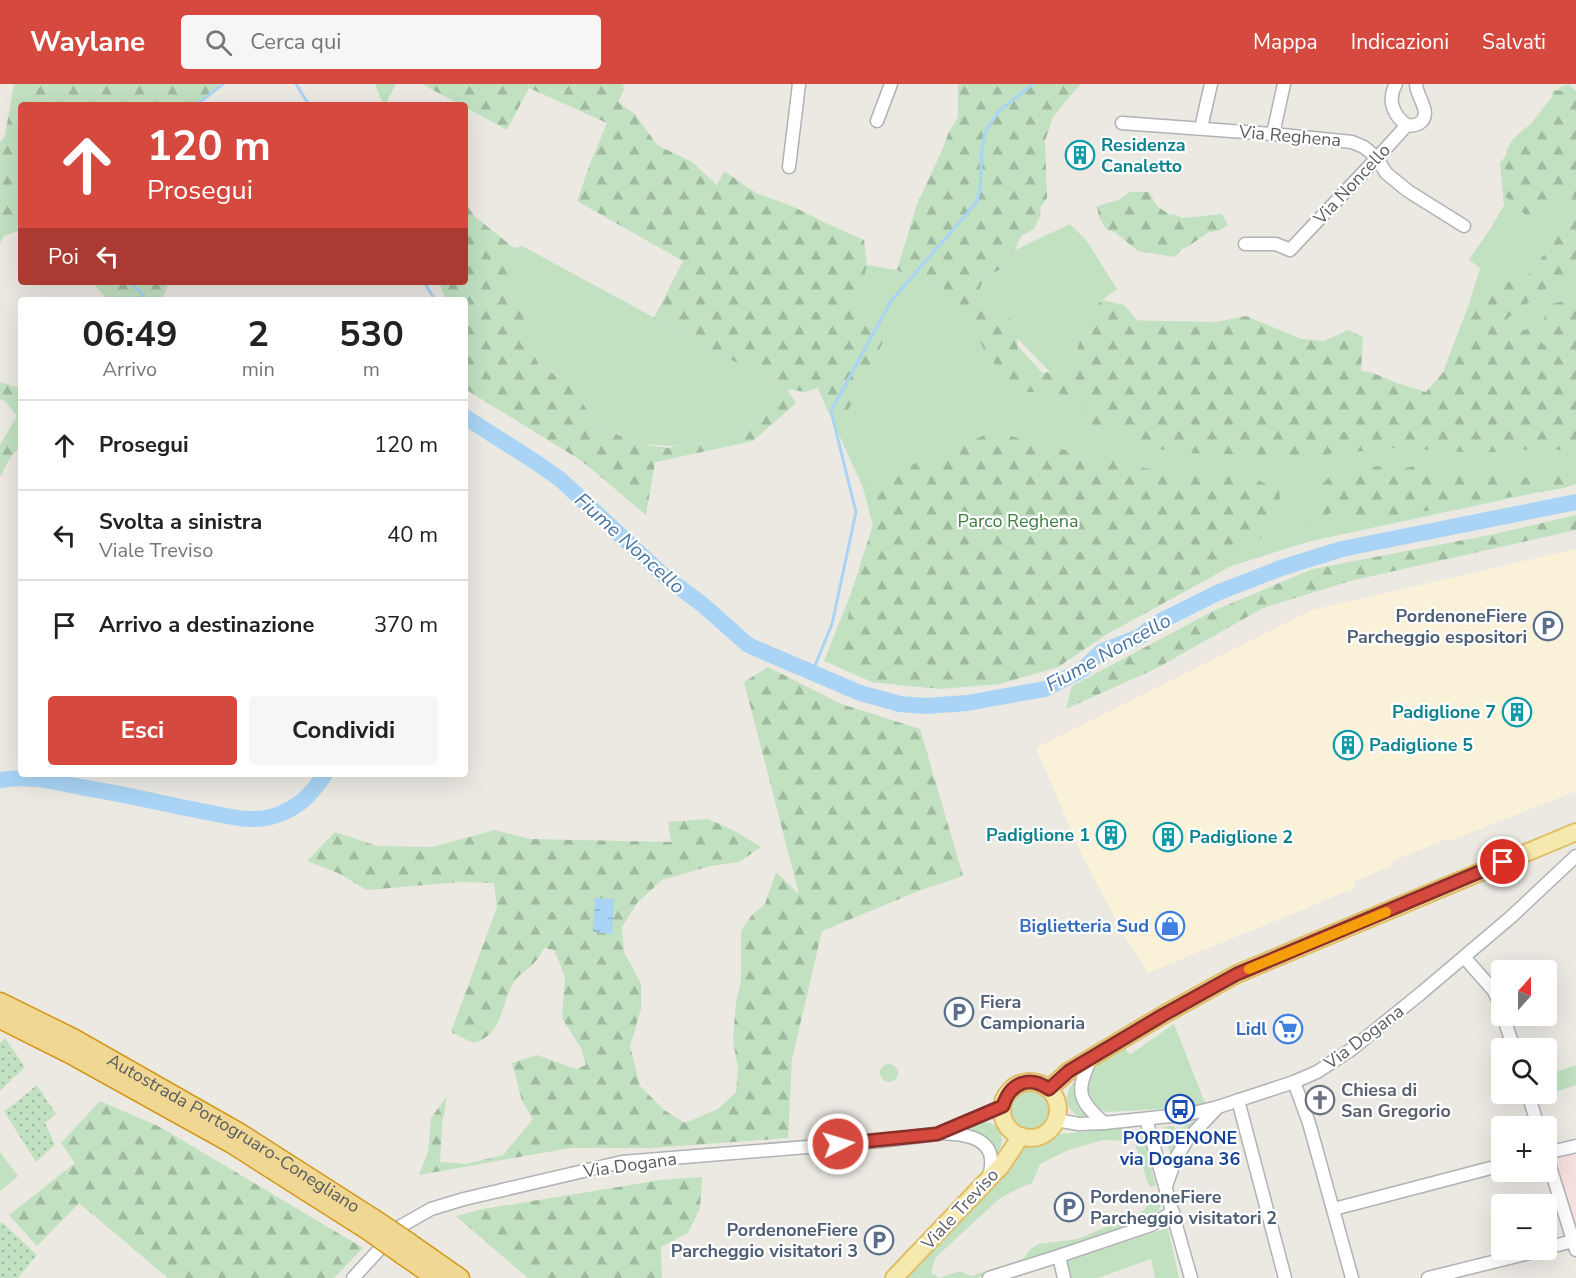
<!DOCTYPE html>
<html lang="it">
<head>
<meta charset="utf-8">
<style>
  :root { --surface:#fff; --page:#f6f6f6; --text:#222; --muted:#767676; --line:#e0e0e0; --accent:#d5493f }
  body { margin:0; font-family:"Nunito Sans",sans-serif; background:var(--page); color:var(--text); height:100vh; display:flex; flex-direction:column; font-size:22px; white-space:nowrap }
  * { box-sizing:border-box; margin:0 }
  p { font-size:20px; color:var(--muted) }
  .icon { flex:none; width:33px; height:33px; fill:none; stroke:currentColor; stroke-width:2; stroke-linecap:round; stroke-linejoin:round }
  .map { position:relative; flex:1; overflow:hidden }
  .details { position:absolute; left:18px; top:213px; width:450px; height:480px; display:flex; flex-direction:column; background:var(--surface); border-radius:6px; box-shadow:0 6px 24px #0002 }
  .details>* { flex:none }
  .hud { position:absolute; left:18px; top:18px; width:450px; height:183px; border-radius:6px; box-shadow:0 6px 24px #0002; background:#d5493f; color:#fff; overflow:hidden }
  .needle { width:39px; rotate:21deg }
  .fabs { position:absolute; left:1491px; top:876px; display:grid; gap:12px }
  .fabs a { display:grid; place-items:center; width:66px; height:66px; border-radius:6px; background:var(--surface); box-shadow:0 6px 24px #0002; font-size:30px }
  .pin { position:absolute; display:grid; place-items:center; width:51px; height:51px; color:#fff; margin:-26px; border:3px solid #fff; border-radius:50%; box-shadow:0 2px 6px #0007 }
  .me { position:absolute; width:66px; margin:-33px; rotate:85deg; stroke-linejoin:round; filter:drop-shadow(0 0 4px #0008) }
  .turn { display:flex; align-items:center; gap:21px; height:126px; padding:0 30px; font-size:27px }
  .turn .icon { width:78px; height:78px; stroke-width:2.5 }
  .turn b { display:block; font-size:42px; line-height:51px }
  .then { display:flex; align-items:center; height:57px; padding:0 30px; background:#0003; gap:12px; font-size:22px }
  .eta { display:flex; justify-content:space-evenly; align-items:center; height:102px; text-align:center }
  .eta b { font-size:36px; font-weight:700; line-height:42px }
  .button { display:flex; gap:12px; margin-top:auto; padding:12px 30px }
  .button a { flex:1; height:69px; border-radius:6px; background:var(--accent); color:#fff; font-size:24px; font-weight:700; line-height:69px; text-align:center }
  .button a+a { background:var(--page); color:var(--text) }
  ul { padding:0; list-style:none }
  li { display:flex; align-items:center; gap:18px; height:90px; padding:0 30px; border-top:2px solid var(--line) }
  li div { flex:1 }
  li b { display:block; font-size:22px }
  li em { font-style:normal }
  header { display:flex; align-items:center; gap:36px; box-sizing:border-box; height:84px; padding:0 30px; background:var(--accent); color:#fff }
  header strong { font-size:28px }
  nav { display:flex; gap:33px; margin-inline-start:auto; font-size:21px }
  .search { width:420px; height:54px; background:var(--page); display:flex; align-items:center; gap:15px; box-sizing:border-box; padding:0 21px; border-radius:6px; color:var(--muted); font-size:22px }
  .map>svg:first-child { display:block }
</style>
</head>
<body>
<header>
<strong>Waylane</strong>
<div class="search"><svg class="icon" aria-label="search" viewBox="0 0 24 24"><circle cx="10" cy="10" r="6"/><path d="M15 15l6 6"/></svg>Cerca qui</div>
<nav><a>Mappa</a><a>Indicazioni</a><a>Salvati</a></nav>
</header>
<div class="map">
<svg width="1576" height="1194" viewBox="0 0 1576 1194">
  <defs>
    <pattern id="forest-firs" width="22" height="20" patternUnits="userSpaceOnUse" patternTransform="scale(1.5)"><rect width="22" height="20" fill="#c1e1c1"/><path d="M5 1l3.5 6h-7zM16 11l3.5 6h-7z" fill="#a0baa0"/></pattern>
    <pattern id="garden-dots" width="8" height="8" patternUnits="userSpaceOnUse" patternTransform="scale(1.5)"><rect width="8" height="8" fill="#c1e1c1"/><path d="M2 2h.1M6 6h.1" fill="none" stroke="#a0baa0" stroke-width="1.8" stroke-linecap="round"/></pattern>
    <pattern id="water-ripples" width="26" height="14" patternUnits="userSpaceOnUse" patternTransform="scale(1.5)"><rect width="26" height="14" fill="#a9d4f5"/><path d="M2 4q2-2 4 0t4 0M15 11q2-2 4 0t4 0" fill="none" stroke="#8dafca"/></pattern>
  </defs>
  <rect width="100%" height="100%" fill="#ebe9e2"/>
  <polygon fill="#f9f2d9" points="1576,465 1576,707 1452,756 1444,756 1393,777 1393,781 1353,798 1355,804 1148,889 1123,849 1082,771 1036,664 1312,526"/>
  <polygon fill="#f7e1df" points="1576,1068 1576,1151 1555,1079 1557,1074 1561,1072"/>
  <g fill="#c1e1c1">
    <polygon points="1569,0 1576,7 1576,400 1311,457 1231,482 1105,551 1058,583 999,600 940,605 872,598 824,577 853,504 873,441 866,410 817,303 867,181 897,186 925,199 961,201 1050,297 1064,287 1050,288 1017,254 1017,243 988,219 978,207 984,192 1002,185 1015,166 1070,140 1086,156 1117,205 1102,216 1066,286 1106,236 1226,238 1309,257 1356,284 1413,312 1437,304 1469,220 1480,184 1469,176 1492,142 1504,121 1500,79 1560,3"/>
    <polygon points="522,162 786,305 771,328 723,358 716,360 684,359 672,362 641,360 626,355 597,341 570,300 539,281 530,263 532,243 517,220 509,211 509,180 514,164"/>
    <path d="M1174 940 1205 1019 1193 1023 1108 1028C1081 1022 1080 999 1097 982 1105 974 1116 969 1125 964L1128 969 1131 970Z"/>
    <circle cx="889" cy="989" r="9"/>
    <polygon points="1576,981 1576,1001 1544,1012 1543,1010 1546,1010 1547,991"/>
    <path d="M1076 996 1078 997C1076 1012 1077 1021 1088 1032L1087 1034C1065 1031 1061 1010 1076 996Z"/>
    <circle cx="1031" cy="1026" r="19"/>
    <polygon points="1200,1036 1172,1075 1162,1043 1173,1042 1175,1044 1184,1043 1186,1040"/>
    <path d="M985 1038C1003 1040 1006 1059 996 1072L984 1053 967 1045Z"/>
    <polygon points="1121,1044 1132,1045 1143,1052 1156,1101 1150,1103 1148,1099 1134,1057 1103,1056 1068,1066 1040,1080 1032,1099 1019,1104 999,1115 935,1174 931,1189 939,1194 960,1187 971,1192 1023,1175 1031,1165 1038,1160 1078,1155 1143,1127 1151,1118 1152,1112 1159,1109 1162,1119 1159,1126 1152,1134 1126,1146 976,1194 906,1194 927,1173 1026,1063 1045,1059 1060,1050"/>
    <polygon points="0,1068 18,1092 0,1107"/>
    <polygon points="1168,1144 1179,1194 1155,1194 1151,1175 1098,1194 1071,1194 1066,1175"/>
  </g>
  <g fill="url(#forest-firs)">
    <polygon points="14,0 220,0 195,21 21,21 21,146 4,152 0,160 0,59 5,52"/>
    <polygon points="375,0 396,0 385,21 383,21"/>
    <polygon points="422,0 623,0 624,6 618,18 635,30 657,61 692,78 717,101 724,87 756,109 794,123 828,140 864,156 867,181 858,217 886,252 846,330 817,304 805,308 787,305 796,319 753,357 655,378 646,431 582,377 465,305 465,216 443,216 444,211 439,198 465,198 465,118 474,132 514,164 509,180 509,211 519,222 532,243 530,263 539,281 570,300 597,341 633,358 641,360 668,364 684,359 716,360 723,358 771,328 786,305 654,234 683,177 577,117 591,77 607,39 529,4 507,46 465,23 465,21 461,21"/>
    <polygon points="958,0 1082,0 1076,5 1053,33 1045,57 1047,114 1040,124 1041,130 1034,145 1021,152 1015,166 1002,185 984,192 979,207 988,219 1007,231 1017,243 1018,283 1027,290 1065,287 1077,265 1091,228 1102,216 1124,221 1137,236 1156,241 1203,243 1216,238 1246,232 1301,255 1324,257 1348,246 1363,253 1361,287 1373,289 1397,299 1426,308 1460,269 1470,233 1476,218 1484,206 1493,197 1507,198 1521,195 1530,189 1536,180 1554,160 1576,104 1576,195 1567,198 1561,197 1547,204 1508,234 1504,240 1508,256 1520,247 1535,243 1539,255 1544,261 1552,259 1544,236 1547,221 1576,214 1576,358 1573,364 1562,366 1540,365 1491,368 1481,370 1441,366 1388,364 1368,367 1335,368 1317,374 1302,375 1261,371 1183,369 1154,364 1108,344 1097,345 1086,339 1085,327 1079,311 1064,311 1048,308 1021,308 1011,303 983,264 970,231 955,221 941,200 925,199 897,186 917,120 943,64 948,50 958,33"/>
    <path d="M1553 6 1571 8 1576 10V91L1552 128 1542 123 1529 134 1506 113C1506 101 1504 88 1505 76 1506 53 1532 39 1549 29Z"/>
    <polygon points="1130,108 1149,108 1157,122 1170,131 1172,130 1183,134 1222,130 1228,141 1220,146 1207,149 1189,162 1182,165 1174,173 1138,167 1116,149 1106,145 1099,133 1097,122 1119,116"/>
    <polygon points="95,198 169,198 162,216 108,216 97,204"/>
    <polygon points="0,298 21,304 21,361 10,374 0,393 0,361 17,332 5,317 0,315"/>
    <polygon points="993,347 1040,360 1166,389 1251,393 1279,406 1281,426 1272,441 1259,456 1234,468 1213,492 1105,551 1058,583 999,600 931,604 872,598 841,575 853,504 873,441 863,404 893,385 935,374"/>
    <polygon points="1418,381 1444,388 1509,387 1538,398 1576,386 1576,400 1564,404 1359,438 1353,434 1344,423 1308,439 1300,435 1308,428 1317,413 1319,404 1328,394 1341,389 1363,387 1377,382 1398,386"/>
    <polygon points="1576,431 1576,446 1350,497 1263,524 1157,584 1066,625 1072,602 1215,526 1313,485 1495,450"/>
    <path d="M768 583 841 620 920 645 963 792 921 806 822 847 792 975 788 1054 651 1064H570L419 1091 428 1068 431 1034 447 1012 442 1041 440 1078 466 1080 503 1071 533 1035 522 1017 512 979 537 971 576 985 586 981 581 964 562 934 565 893 554 866 544 864C541 869 538 875 534 879 529 885 521 889 516 895 499 918 506 950 473 959L451 948 497 823 494 799 460 798 367 806 338 789 307 777 335 748 377 762 432 763 495 746 530 755 671 758 668 738 708 735 733 746 761 763 739 778 710 782 662 796 637 819 622 843 624 868 641 900V925L630 962 640 1002 664 1026 685 1039 718 1025 736 1008 738 985 733 956 736 918 741 896V847L752 831 765 820 776 788 799 810 744 598Z"/>
    <polygon points="100,1017 160,1043 363,1164 334,1194 168,1194 79,1119 37,1162 9,1131 75,1079 61,1059"/>
    <polygon points="702,1093 700,1124 688,1149 661,1163 662,1194 528,1194 456,1132 483,1125 661,1096"/>
  </g>
  <g fill="url(#garden-dots)">
    <polygon points="5,954 25,983 0,1007 0,959"/>
    <polygon points="37,1001 56,1030 45,1039 55,1061 36,1078 4,1027 14,1020"/>
    <polygon points="2,1138 37,1171 18,1194 0,1194 0,1140"/>
  </g>
  <polygon fill="url(#water-ripples)" points="595,814 614,815 612,850 593,848"/>
  <g fill="none" stroke-linecap="round" stroke-linejoin="round">
    <g stroke="#a9d4f5" stroke-width="3">
      <polyline points="296,0 309,21"/>
      <polyline points="196,21 223,0"/>
      <polyline points="128,198 141,208 144,216"/>
      <polyline points="424,198 435,216"/>
      <polyline points="812,589 832,540 856,428 831,327 891,217 976,119 980,107 982,65 985,48 999,27 1033,0"/>
    </g>
    <g stroke="#a9d4f5" stroke-width="16">
      <polyline points="465,333 537,379 561,396 663,491 703,521 748,561 860,609 900,620 926,622 967,619 1045,605 1082,586 1101,568 1139,553 1159,538 1217,509 1281,484 1342,465 1576,418"/>
      <path d="M0 696C29 691 52 697 81 703 123 710 165 720 206 728 228 732 253 739 274 732 299 724 311 711 325 690"/>
    </g>
    <g stroke="#b0b2b6" stroke-width="15">
      <g id="minor">
        <path d="M1396 0C1387 15 1393 32 1407 41"/>
        <polyline points="877,37 891,0"/>
        <polyline points="1122,39 1273,50 1352,58 1364,63 1377,74 1386,89 1408,107 1464,142"/>
        <path d="M1407 41C1412 42 1416 42 1421 38 1432 28 1416 12 1416 0"/>
        <polyline points="1201,44 1211,0"/>
        <polyline points="1273,50 1284,0"/>
        <polyline points="789,83 799,0"/>
        <polyline points="1245,160 1276,160 1290,166 1377,74 1407,41"/>
        <polyline points="1464,873 1494,907 1502,925"/>
        <polyline points="1503,932 1514,964"/>
        <path d="M1091 975C1075 1007 1078 1016 1104 1039"/>
        <polyline points="1294,998 1309,1039 1352,1194"/>
        <polyline points="1528,1010 1538,1042"/>
        <polyline points="1238,1016 1285,1194"/>
        <polyline points="1146,1035 1191,1194"/>
        <polyline points="1056,1036 1079,1040 1104,1039 1189,1030 1218,1023 1294,998 1317,988 1352,965 1420,910 1511,833 1576,772"/>
        <path d="M940 1049C958 1050 989 1051 991 1075 992 1081 990 1088 989 1094"/>
        <polyline points="1546,1069 1576,1062"/>
        <polyline points="1546,1070 1576,1166"/>
        <polyline points="1166,1102 1176,1074 1187,1056 1218,1023"/>
        <polyline points="1334,1125 1502,1081"/>
        <polyline points="1546,1164 1573,1157"/>
        <polyline points="1059,1172 1064,1194"/>
        <polyline points="353,1194 401,1142 431,1125 464,1115 622,1078 881,1057 937,1050 1003,1022"/>
        <polyline points="989,1194 1059,1172 1151,1141 1173,1128"/>
        <polyline points="1428,1194 1541,1166"/>
      </g>
    </g>
    <g stroke="#e1bd66" stroke-width="20">
      <g id="major">
        <circle cx="1030" cy="1026" r="28"/>
        <polyline points="1049,1005 1069,987 1163,931 1237,890 1576,748"/>
        <polyline points="894,1194 1001,1082 1021,1052"/>
      </g>
    </g>
    <g stroke="#d49819" stroke-width="21">
      <g id="highway">
        <path id="s1" d="M0 918 73 954 240 1049 373 1134"/>
        <polyline points="0,935 70,970 232,1060 367,1146"/>
        <polyline points="410,1159 460,1194"/>
        <polyline points="401,1170 436,1194"/>
      </g>
    </g>
    <use href="#minor" stroke="#fff" stroke-width="12"/>
    <use href="#major" stroke="#f5e9ad" stroke-width="16"/>
    <use href="#highway" stroke="#f0d894" stroke-width="18"/>
    <g stroke="#d49819" stroke-width="21" stroke-linecap="butt">
      <g id="highway-bridge">
        <polyline points="373,1134 410,1159"/>
        <polyline points="367,1146 401,1170"/>
      </g>
    </g>
    <use href="#highway-bridge" stroke="#f0d894" stroke-width="18"/>
  </g>
  <g fill="none" stroke-linecap="round" stroke-linejoin="round">
    <g stroke="#8a2f29" stroke-width="15">
      <path id="route" d="M838 1060 937 1050 1003 1022C1010 999 1029 991 1049 1005L1069 987 1163 931 1237 890 1503 778"/>
    </g>
    <use href="#route" stroke="#d5493f" stroke-width="10"/>
    <polyline stroke="#f59e0b" stroke-width="10" points="1249,885 1386,828"/>
  </g>
  <defs>
    <g id="building-ring" transform="scale(1.5)"><circle r="9.5" fill="#fff" stroke="#0f9aa8" stroke-width="1.5"/><path d="M-4-6H4V6H1V3H-1V6H-4ZM-2.5-4.3h1.7v1.8h-1.7ZM.8-4.3h1.7v1.8H.8ZM-2.5-1h1.7V.8h-1.7ZM.8-1h1.7V.8H.8Z" fill="#0f9aa8"/></g>
    <g id="parking-ring" transform="scale(1.5)"><circle r="9.5" fill="#fff" stroke="#5c6f8a" stroke-width="1.5"/><path d="M-3.5-5.5H1a3.5 3.5 0 0 1 0 7H-1V5.5H-3.5ZM-1-3.4V-.6H.8a1.4 1.4 0 0 0 0-2.8Z" fill="#5c6f8a"/></g>
    <g id="shop-ring" transform="scale(1.5)"><circle r="9.5" fill="#fff" stroke="#3f7fe0" stroke-width="1.5"/><path d="M-5-2.5h2.3a2.7 3.5 0 0 1 5.4 0H5L5.5 6h-11ZM-1.5-2.5h3a1.5 2.3 0 0 0-3 0Z" fill="#3f7fe0"/></g>
    <g id="supermarket-ring" transform="scale(1.5)"><circle r="9.5" fill="#fff" stroke="#3f7fe0" stroke-width="1.5"/><path d="M-6-5.5h2.5l.6 2H6L4.5 2H-2.5L-4.4-4H-6ZM-1.5 3.2a1.3 1.3 0 1 0 .1 0ZM3 3.2a1.3 1.3 0 1 0 .1 0Z" fill="#3f7fe0"/></g>
    <g id="church-ring" transform="scale(1.5)"><circle r="9.5" fill="#fff" stroke="#6b7280" stroke-width="1.5"/><path d="M-1.2-6h2.4v3.5h3.3v2.4h-3.3V6h-2.4V-.1h-3.3v-2.4h3.3Z" fill="#6b7280"/></g>
    <g id="bus-ring" transform="scale(1.5)"><circle r="9.5" fill="#fff" stroke="#1a4fb4" stroke-width="1.5"/><path d="M-5-6H5V4H4V6H2V4H-2V6H-4V4H-5ZM-3.5-4V0h7V-4ZM-3.5 1.2v1.5H-2V1.2ZM2 1.2v1.5H3.5V1.2Z" fill="#1a4fb4"/></g>
  </defs>
  <g fill-rule="evenodd">
    <use href="#building-ring" x="1080" y="71"/>
    <use href="#parking-ring" x="1548" y="542"/>
    <use href="#building-ring" x="1517" y="628"/>
    <use href="#building-ring" x="1348" y="661"/>
    <use href="#building-ring" x="1111" y="751"/>
    <use href="#building-ring" x="1168" y="753"/>
    <use href="#shop-ring" x="1170" y="842"/>
    <use href="#parking-ring" x="959" y="928"/>
    <use href="#supermarket-ring" x="1288" y="945"/>
    <use href="#church-ring" x="1320" y="1016"/>
    <use href="#bus-ring" x="1180" y="1025"/>
    <use href="#parking-ring" x="1069" y="1123"/>
    <use href="#parking-ring" x="879" y="1156"/>
  </g>
  <g text-anchor="middle" stroke-width="4.5" stroke-linejoin="round" paint-order="stroke">
    <g font-size="18" fill="#5a5d61" stroke="#fff">
      <text transform="translate(1290 52) rotate(5)" y="6">Via Reghena</text>
      <text transform="translate(1352 100) rotate(-47)" y="6">Via Noncello</text>
      <text transform="translate(1364 953) rotate(-37)" y="6">Via Dogana</text>
      <text dy="6" stroke="none"><textPath href="#s1" startOffset="268">Autostrada Portogruaro-Conegliano</textPath></text>
      <text transform="translate(630 1081) rotate(-8)" y="6">Via Dogana</text>
      <text transform="translate(960 1125) rotate(-47)" y="6">Viale Treviso</text>
    </g>
    <g font-size="18" font-weight="bold" fill="#0d838f" stroke="#fff" text-anchor="start">
      <text x="1101" y="67">Residenza<tspan x="1101" dy="21">Canaletto</tspan></text>
      <text x="1496" y="634" text-anchor="end">Padiglione 7</text>
      <text x="1369" y="667">Padiglione 5</text>
      <text x="1090" y="757" text-anchor="end">Padiglione 1</text>
      <text x="1189" y="759">Padiglione 2</text>
    </g>
    <g font-size="18" fill="#3d7d40" stroke="#fff">
      <text x="1018" y="443">Parco Reghena</text>
    </g>
    <g font-size="18" font-weight="bold" fill="#4e5e75" stroke="#fff" text-anchor="end">
      <text x="1527" y="538">PordenoneFiere<tspan x="1527" dy="21">Parcheggio espositori</tspan></text>
      <text x="980" y="924" text-anchor="start">Fiera<tspan x="980" dy="21">Campionaria</tspan></text>
      <text x="1090" y="1119" text-anchor="start">PordenoneFiere<tspan x="1090" dy="21">Parcheggio visitatori 2</tspan></text>
      <text x="858" y="1152">PordenoneFiere<tspan x="858" dy="21">Parcheggio visitatori 3</tspan></text>
    </g>
    <g font-size="18" font-weight="bold" fill="#366cbe" stroke="#fff" text-anchor="end">
      <text x="1149" y="848">Biglietteria Sud</text>
      <text x="1267" y="951">Lidl</text>
    </g>
    <g font-size="18" font-weight="bold" fill="#5b616d" stroke="#fff" text-anchor="start">
      <text x="1341" y="1012">Chiesa di<tspan x="1341" dy="21">San Gregorio</tspan></text>
    </g>
    <g font-size="18" font-weight="bold" fill="#164399" stroke="#fff">
      <text x="1180" y="1060">PORDENONE<tspan x="1180" dy="21">via Dogana 36</tspan></text>
    </g>
    <g font-size="20" font-style="italic" fill="#4976a4" stroke="#fff">
      <text transform="translate(630 459) rotate(42)" y="7">Fiume Noncello</text>
      <text transform="translate(1108 568) rotate(-29)" y="7">Fiume Noncello</text>
    </g>
  </g>
</svg>
<div class="fabs">
<a><svg class="needle" viewBox="-14 -14 28 28"><path d="M0-13l5 13h-10z" fill="#e53935"/><path d="M0 13l5-13h-10z" fill="#767676"/></svg></a>
<a><svg class="icon" aria-label="search" viewBox="0 0 24 24"><circle cx="10" cy="10" r="6"/><path d="M15 15l6 6"/></svg></a>
<a>+</a>
<a>−</a>
</div>
<div class="pin" style="left:1503px;top:778px;background:#d93025"><svg class="icon" aria-label="arrive" viewBox="0 0 24 24"><path d="M6 21V4h12l-3 4 3 4H6"/></svg></div>
<svg class="me" style="left:838px;top:1060px" viewBox="-20 -20 40 40"><circle r="17" fill="#d5493f" stroke="#fff" stroke-width="3"/><path d="M0-11L8 9 0 5-8 9z" fill="#fff"/></svg>
<div class="hud">
<div class="turn"><svg class="icon" aria-label="ahead" viewBox="0 0 24 24"><path d="M12 20V5M6 11l6-6 6 6"/></svg><div><b>120 m</b>Prosegui</div></div>
<div class="then">Poi<svg class="icon" aria-label="left" viewBox="0 0 24 24"><path d="M17 20v-9H6M10 6l-5 5 5 5"/></svg></div>
</div>
<section class="details">
<div class="eta">
<div><b>06:49</b><p>Arrivo</p></div>
<div><b>2</b><p>min</p></div>
<div><b>530</b><p>m</p></div>
</div>
<ul>
<li><svg class="icon" aria-label="ahead" viewBox="0 0 24 24"><path d="M12 20V5M6 11l6-6 6 6"/></svg><div><b>Prosegui</b></div><em>120 m</em></li>
<li><svg class="icon" aria-label="left" viewBox="0 0 24 24"><path d="M17 20v-9H6M10 6l-5 5 5 5"/></svg><div><b>Svolta a sinistra</b><p>Viale Treviso</p></div><em>40 m</em></li>
<li><svg class="icon" aria-label="arrive" viewBox="0 0 24 24"><path d="M6 21V4h12l-3 4 3 4H6"/></svg><div><b>Arrivo a destinazione</b></div><em>370 m</em></li>
</ul>
<div class="button"><a>Esci</a><a>Condividi</a></div>
</section>
</div>
</body>
</html>
